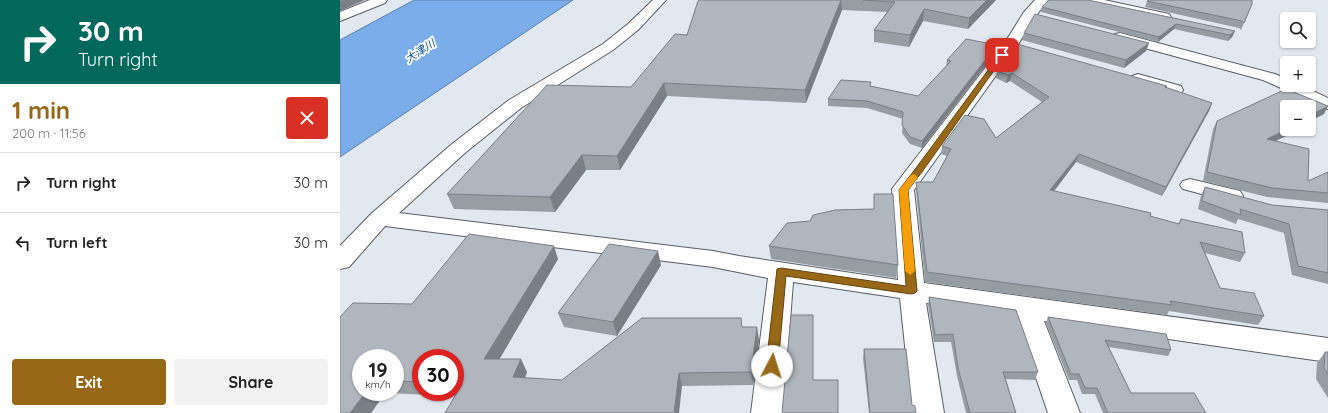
<!DOCTYPE html>
<html lang="en">
<head>
<meta charset="utf-8">
<style>
  :root { --surface:#fff; --page:#f2f2f2; --text:#222; --muted:#767676; --line:#e0e0e0; --accent:#986819 }
  body { margin:0; font-family:Quicksand,"Noto Sans JP",sans-serif; background:var(--page); color:var(--text); height:100vh; display:flex; flex-direction:column; font-size:15px; white-space:nowrap }
  * { box-sizing:border-box; margin:0 }
  p { font-size:13px; color:var(--muted) }
  .icon { flex:none; width:22px; height:22px; fill:none; stroke:currentColor; stroke-width:2; stroke-linecap:round; stroke-linejoin:round }
  .map { position:relative; flex:1; overflow:hidden }
  .sheet { display:flex; flex-direction:column; background:var(--surface); width:340px }
  .sheet>* { flex:none }
  .banner { background:#00695c; color:#fff; overflow:hidden }
  .buttons { position:absolute; left:940px; top:12px; display:grid; gap:8px }
  .buttons a { display:grid; place-items:center; width:36px; height:36px; border-radius:4px; background:var(--surface); box-shadow:0 1px 3px #0004; font-size:20px }
  .speed { position:absolute; left:12px; top:349px; display:flex; gap:8px; font-size:20px; font-weight:700; text-align:center }
  .speed>* { display:grid; place-content:center; width:52px; height:52px; border-radius:50%; background:var(--surface); box-shadow:0 1px 3px #0004; line-height:1 }
  .speed small { font-size:10px; font-weight:400 }
  .speed .limit { border:6px solid #d22; background:#fff; color:#111 }
  .pin { position:absolute; display:grid; place-items:center; width:34px; height:34px; color:#fff; margin:-17px; border-radius:8px; box-shadow:0 2px 6px #0006 }
  .me { position:absolute; width:44px; margin:-22px; rotate:5deg; stroke-linejoin:round; filter:drop-shadow(0 0 3px #0008) }
  .turn { display:flex; align-items:center; gap:14px; height:84px; padding:0 12px; font-size:18px }
  .turn .icon { width:52px; height:52px; stroke-width:2.5 }
  .turn b { display:block; font-size:28px; line-height:34px }
  .round { display:grid; place-items:center; flex:none; width:42px; height:42px; border-radius:4px; background:var(--page) }
  .summary { display:flex; align-items:center; justify-content:space-between; height:68px; padding:0 12px }
  h1 { font-size:24px; font-weight:700; line-height:30px; color:var(--accent) }
  .button { display:flex; gap:8px; margin-top:auto; padding:8px 12px }
  .button a { flex:1; height:46px; border-radius:4px; background:var(--accent); color:#fff; font-size:16px; font-weight:700; line-height:46px; text-align:center }
  .button a+a { background:var(--page); color:var(--text) }
  ul { padding:0; list-style:none }
  li { display:flex; align-items:center; gap:12px; height:60px; padding:0 12px; border-top:1px solid var(--line) }
  li div { flex:1 }
  li b { display:block; font-size:15px }
  li em { font-style:normal }
  main { display:flex; flex:1; min-height:0 }
  .map>svg:first-child { display:block }
</style>
</head>
<body>
<main>
<section class="sheet">
<div class="banner">
<div class="turn"><svg class="icon" aria-label="right" viewBox="0 0 24 24"><path d="M7 20v-9h11M14 6l5 5-5 5"/></svg><div><b>30 m</b>Turn right</div></div>
</div>
<div class="summary"><div><h1>1 min</h1><p>200 m · 11:56</p></div><a class="round" style="background:#d93025;color:#fff"><svg class="icon" aria-label="close" viewBox="0 0 24 24"><path d="M6 6l12 12M18 6L6 18"/></svg></a></div>
<ul>
<li><svg class="icon" aria-label="right" viewBox="0 0 24 24"><path d="M7 20v-9h11M14 6l5 5-5 5"/></svg><div><b>Turn right</b></div><em>30 m</em></li>
<li><svg class="icon" aria-label="left" viewBox="0 0 24 24"><path d="M17 20v-9H6M10 6l-5 5 5 5"/></svg><div><b>Turn left</b></div><em>30 m</em></li>
</ul>
<div class="button"><a>Exit</a><a>Share</a></div>
</section>
<div class="map">
<svg width="988" height="413" viewBox="0 0 988 413">
  <rect width="100%" height="100%" fill="#e1e8f0"/>
  <polygon fill="#7badeb" stroke="#5e82ae" points="74,0 233,0 0,157 0,40"/>
  <g fill="none" stroke-linecap="round" stroke-linejoin="round">
    <g stroke="#585e65" stroke-width="2">
      <g id="minor">
        <polygon points="30,0 47,0 45,3 0,21 0,12"/>
        <polygon points="313,0 326,0 298,30 273,50 181,108 126,152 59,213 373,251 399,256 558,280 552,189 666,41 684,12 695,0 708,0 695,17 677,46 574,190 584,283 988,338 988,362 704,321 740,413 708,413 675,316 586,303 604,413 572,413 560,298 453,282 443,413 411,413 428,278 373,267 45,226 9,267 0,269 0,246 32,213 112,144 169,100 263,44 288,24"/>
        <polygon points="741,0 764,0 829,14 831,17 829,20 824,21 743,3"/>
        <polygon points="780,33 935,74 947,79 947,85 960,85 988,98 988,109 923,80 775,40 773,37 775,34"/>
        <polygon points="798,74 841,86 843,90 841,94 835,95 792,82 790,79 792,76"/>
        <polygon points="850,179 900,191 903,196 900,201 892,202 843,189 840,185 843,181"/>
      </g>
    </g>
    <use href="#minor" fill="#fff" fill-rule="evenodd"/>
  </g>
  <g fill="#969da3" fill-rule="evenodd">
    <polygon points="359,0 656,0 628,29 583,21 569,47 534,42 534,30 547,12 502,10 466,103 327,96 280,170 246,170 215,212 114,209 107,194 291,87 347,35"/>
    <polygon points="807,1 912,4 901,30 899,28 805,7"/>
    <polygon points="702,7 895,31 892,37 888,41 834,29 818,42 701,12"/>
    <polygon points="684,33 809,43 806,51 784,68 682,40"/>
    <polygon points="656,52 582,148 570,144 562,133 563,119 527,108 488,106 488,99 530,86 578,96 606,66 607,60"/>
    <polygon points="657,71 827,86 826,88 872,103 869,111 822,196 736,162 714,191 811,213 810,216 838,224 841,219 905,253 900,262 865,253 880,288 924,316 918,325 829,311 827,315 585,282 576,190 576,182 593,182 607,156 601,154 602,146 656,138 702,102 670,81 666,83 656,78"/>
    <polygon points="984,114 970,121 947,129 961,129 936,141 968,181 988,172 988,203 927,197 863,181 873,129 877,121"/>
    <polygon points="865,187 932,205 988,210 988,284 952,275 944,233 898,219 896,224 858,209 861,195"/>
    <polygon points="534,194 558,265 556,278 431,259 429,246 470,221 534,209"/>
    <path d="M218 259 159 359 187 372 185 378 222 380 402 327 419 340 413 385 342 386 115 396 45 393 31 413H0L72 304ZM55 358V392H21ZM81 358H115V392H81Z"/>
    <polygon points="321,265 277,336 224,327 218,313"/>
    <polygon points="589,297 698,372 695,380 666,379 676,413 626,413 617,376 611,342 594,342 588,305"/>
    <polygon points="708,317 831,350 828,356 768,347 791,393 866,413 763,413 755,394 742,394 737,380 729,380 706,323"/>
    <polygon points="524,349 572,405 576,413 529,413 523,358"/>
    <polygon points="985,352 988,352 988,398 976,379 977,363"/>
  </g>
  <g fill="#7a7f85">
    <polygon points="5,0 25,0 0,11 0,2"/>
    <polygon points="501,0 502,10 466,103 465,90"/>
    <polygon points="647,0 656,0 628,29 629,18"/>
    <polygon points="584,9 583,21 569,47 570,35"/>
    <polygon points="836,24 834,29 818,42 819,37"/>
    <polygon points="895,31 892,37 888,41 890,35"/>
    <polygon points="809,43 806,51 784,68 786,60"/>
    <polygon points="657,45 656,52 582,148 582,141"/>
    <polygon points="672,73 670,81 666,83 668,75"/>
    <polygon points="324,83 327,96 280,170 277,156"/>
    <polygon points="872,103 869,111 822,196 826,187"/>
    <polygon points="988,106 984,114 970,121 969,123 969,116"/>
    <polygon points="948,129 961,129 922,147 927,139"/>
    <polygon points="739,154 736,162 708,199 710,190"/>
    <polygon points="242,155 246,170 215,212 210,197"/>
    <polygon points="214,246 218,259 152,372 144,359"/>
    <polygon points="318,251 321,265 277,336 273,322"/>
    <polygon points="417,327 419,340 413,385 411,372"/>
    <polygon points="181,359 187,372 180,390 173,377"/>
    <polygon points="339,373 342,386 339,413 334,413"/>
    <polygon points="26,392 45,392 45,393 31,413 10,413"/>
  </g>
  <g fill="#afb6be" stroke="#7a7f85">
    <polygon points="0,0 5,0 0,2"/>
    <polygon points="359,0 501,0 465,90 324,83 277,156 242,155 210,197 107,194 207,85 291,87 335,34 347,35 358,1"/>
    <polygon points="523,0 647,0 629,18 584,9 570,35 534,30 555,2"/>
    <polygon points="709,0 748,0 895,31 890,35 836,24 819,37 702,7"/>
    <polygon points="808,0 912,0 912,4 904,23 902,21 807,1"/>
    <polygon points="695,14 809,43 786,60 684,33"/>
    <polygon points="626,39 657,45 582,141 570,137 562,125 563,112 527,101 488,99 501,80 531,82 530,86 578,96 611,61 607,60"/>
    <polygon points="677,44 827,86 825,87 872,103 826,187 739,154 710,190 811,213 810,216 839,224 841,219 902,232 905,253 860,242 880,288 914,293 924,316 830,301 832,305 587,272 576,182 593,182 611,149 602,146 625,115 644,119 656,138 709,97 672,73 668,75 657,71"/>
    <polygon points="946,89 988,106 969,116 969,107 947,107 947,129 948,129 927,139 969,149 968,181 988,172 988,193 932,188 867,172 877,121"/>
    <polygon points="865,187 932,205 988,210 988,273 958,266 949,224 900,209 901,215 862,201"/>
    <polygon points="534,194 553,194 558,265 429,246 447,223 470,221 473,215 495,210 534,209"/>
    <polygon points="129,234 214,246 144,359 181,359 173,377 222,380 302,318 401,318 402,327 417,327 411,372 339,373 334,413 105,413 122,384 115,384 115,358 81,358 81,382 55,381 55,358 21,358 21,392 26,392 10,413 0,413 0,317 13,303 72,304"/>
    <polygon points="269,244 318,251 273,322 218,313"/>
    <polygon points="589,297 676,310 698,372 663,372 676,413 630,413 618,368 613,334 595,335"/>
    <polygon points="451,315 473,315 473,380 498,380 498,413 442,413"/>
    <polygon points="708,317 826,334 831,350 765,340 791,393 854,393 866,413 768,413 757,388 745,388 739,374 731,374"/>
    <polygon points="524,349 566,349 572,405 575,406 576,413 530,413"/>
    <polygon points="985,352 988,352 988,374 984,368"/>
  </g>
  <polygon fill="#986819" stroke="#634410" points="660,54 665,55 582,172 568,190 577,291 575,293 571,294 446,276 438,366 436,369 432,371 427,369 426,366 437,269 441,268 566,286 559,190 576,168"/>
  <polygon fill="#f59e0b" points="574,174 578,177 568,190 575,271 570,275 565,271 559,190 571,175"/>
  <g text-anchor="middle" stroke-width="3.5" stroke-linejoin="round" paint-order="stroke">
    <g font-size="11" font-style="italic" fill="#0b539b" stroke="#fff">
      <text transform="translate(80 51) rotate(-33)" y="4">大津川</text>
    </g>
  </g>
</svg>
<div class="buttons">
<a><svg class="icon" aria-label="search" viewBox="0 0 24 24"><circle cx="10" cy="10" r="6"/><path d="M15 15l6 6"/></svg></a>
<a>+</a>
<a>−</a>
</div>
<div class="speed"><div>19<small>km/h</small></div><div class="limit">30</div></div>
<div class="pin" style="left:662px;top:55px;background:#d93025"><svg class="icon" aria-label="arrive" viewBox="0 0 24 24"><path d="M6 21V4h12l-3 4 3 4H6"/></svg></div>
<svg class="me" style="left:432px;top:366px" viewBox="-20 -20 40 40"><circle r="19" fill="#fff"/><path d="M0-13L10 11 0 6-10 11z" fill="#986819"/></svg>
</div>
</main>
</body>
</html>
